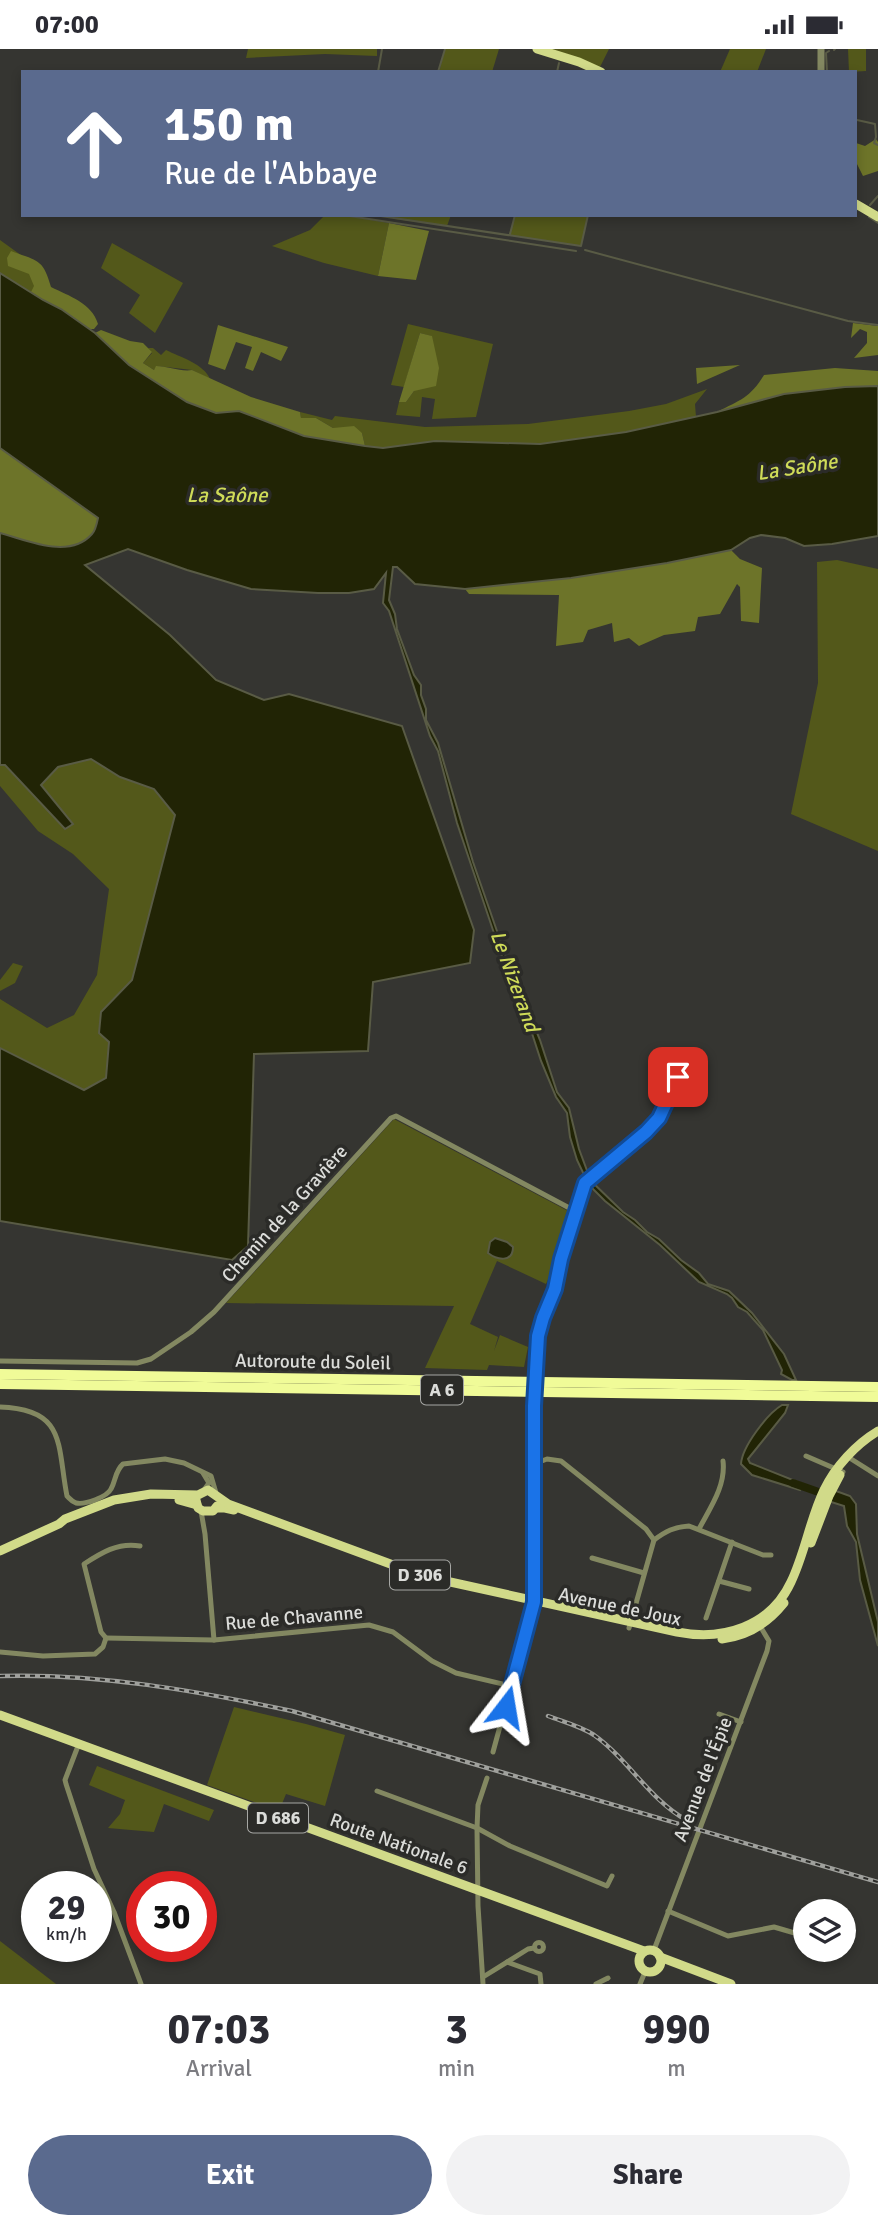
<!DOCTYPE html>
<html lang="en">
<head>
<meta charset="utf-8">
<style>
  :root { --surface:#fff; --page:#f2f2f3; --text:#2b2b33; --muted:#7c7c81; --accent:#5a6a8e }
  body { margin:0; font-family:Signika,sans-serif; background:var(--page); color:var(--text); height:100vh; display:flex; flex-direction:column; font-size:26px; white-space:nowrap }
  * { box-sizing:border-box; margin:0 }
  p { font-size:23px; color:var(--muted) }
  .icon { flex:none; width:38px; height:38px; fill:none; stroke:currentColor; stroke-width:2; stroke-linecap:round; stroke-linejoin:round }
  .map { position:relative; height:1935px; overflow:hidden }
  .details { display:flex; flex-direction:column; background:var(--surface); flex:1 }
  .details>* { flex:none }
  .banner { position:absolute; left:21px; top:21px; width:836px; height:147px; border-radius:0px; box-shadow:0 4px 10px #0003; background:#5a6a8e; color:#fff; overflow:hidden }
  .tools { position:absolute; left:793px; top:1850px; display:grid; gap:14px }
  .tools a { display:grid; place-items:center; width:63px; height:63px; border-radius:50%; background:var(--surface); box-shadow:0 4px 10px #0003; font-size:35px }
  .speed { position:absolute; left:21px; top:1822px; display:flex; gap:14px; font-size:35px; font-weight:700; text-align:center }
  .speed>* { display:grid; place-content:center; width:91px; height:91px; border-radius:50%; background:var(--surface); box-shadow:0 4px 10px #0003; line-height:1 }
  .speed small { font-size:18px; font-weight:400 }
  .speed .limit { border:10px solid #d22; background:#fff; color:#111 }
  .pin { position:absolute; display:grid; place-items:center; width:60px; height:60px; color:#fff; margin:-30px; border-radius:14px; box-shadow:0 4px 10px #0006 }
  .me { position:absolute; width:77px; margin:-38px; rotate:14deg; stroke-linejoin:round; filter:drop-shadow(0 0 5px #0008) }
  .turn { display:flex; align-items:center; gap:24px; height:147px; padding:0 28px; font-size:32px }
  .turn .icon { width:91px; height:91px; stroke-width:2.5 }
  .turn b { display:block; font-size:49px; line-height:60px }
  .eta { display:flex; justify-content:space-evenly; align-items:center; height:119px; text-align:center }
  .eta b { font-size:42px; font-weight:800; line-height:49px }
  .action { display:flex; gap:14px; margin-top:auto; padding:14px 28px }
  .action a { flex:1; height:80px; border-radius:42px; background:var(--accent); color:#fff; font-size:28px; font-weight:800; line-height:80px; text-align:center }
  .action a+a { background:var(--page); color:var(--text) }
  .status { display:flex; justify-content:space-between; align-items:center; height:49px; padding:0 35px; background:var(--surface); direction:ltr }
  .status svg { height:19px; fill:currentColor }
  .map>svg:first-child { display:block }
</style>
</head>
<body>
<div class="status"><b>07:00</b><svg viewBox="0 0 49 12"><path d="M0 12V9h3v3zM5 12V6h3v6zM10 12V3h3v9zM15 12V0h3v12zM26 1h20v11H26zM47 4h2v5h-2z"/></svg></div>
<div class="map">
<svg width="878" height="1935" viewBox="0 0 878 1935">
  <rect width="100%" height="100%" fill="#353531"/>
  <g fill="#53581a">
    <polygon points="248,0 377,0 377,7 325,5 246,9"/>
    <polygon points="445,0 499,0 492,23 439,23"/>
    <polygon points="550,0 609,0 600,18"/>
    <polygon points="730,0 766,0 757,23 720,23"/>
    <polygon points="848,0 866,0 866,22 849,23"/>
    <polygon points="325,166 342,166 389,174 378,227 324,214 272,197 310,181"/>
    <polygon points="396,166 451,166 447,177 395,170"/>
    <polygon points="515,166 588,166 581,197 509,186"/>
    <polygon points="0,191 36,217 43,251 0,224"/>
    <polygon points="112,194 183,234 155,284 129,264 140,246 101,219"/>
    <polygon points="408,275 493,295 476,368 432,370 435,350 422,348 420,368 396,366 399,353 406,353 414,342 431,287 420,284 404,338 391,336"/>
    <path d="M148 299H153L161 306 166 301C180 308 204 315 210 330L192 321 157 317 154 321 143 314 152 304Z"/>
    <polygon points="707,340 695,355 696,368 626,383 540,395 435,392 382,399 365,397 362,384 333,379 316,369 301,369 300,363 332,371 335,367 425,378 528,375 629,362 666,355"/>
    <polygon points="837,511 878,520 878,802 791,765 818,634 817,513"/>
    <polygon points="91,710 120,728 154,740 175,766 132,931 101,964 109,993 106,1029 84,1041 0,999 0,950 47,979 74,966 97,926 109,840 73,805 38,782 0,737 0,716 5,716 73,774 41,736 58,718"/>
    <polygon points="13,914 23,917 15,934 0,942 0,931"/>
    <path d="M394 1070 568 1162C575 1180 554 1217 546 1235L497 1212 470 1275 498 1288 494 1302 500 1286 528 1298 524 1318 489 1316 487 1321 425 1319 454 1257 226 1254Z"/>
    <polygon points="234,1658 306,1675 345,1686 325,1757 286,1745 279,1762 207,1736"/>
    <polygon points="97,1717 214,1761 209,1772 164,1755 154,1783 108,1779 120,1765 125,1751 89,1736"/>
    <polygon points="0,1892 56,1935 0,1935"/>
  </g>
  <g fill="#6d7429">
    <polygon points="876,90 878,93 878,122 863,127 856,113 856,94 865,97"/>
    <polygon points="389,174 429,182 416,231 378,227"/>
    <path d="M11 202C37 212 43 209 51 238 69 247 92 254 98 275L94 280H90L31 243 34 237 29 225 8 217 7 209Z"/>
    <polygon points="853,274 878,277 878,306 854,309 867,294 867,283 860,280 851,289"/>
    <polygon points="218,276 288,298 281,312 261,303 253,322 245,319 252,298 236,293 225,321 208,315"/>
    <path d="M101 281 130 292 143 294 152 303 143 314 154 321 156 317C168 317 181 323 192 321L251 348 300 363 301 369H316L333 379 354 377 362 384 365 397 304 387 239 362 216 364 187 353 129 316 95 284Z"/>
    <polygon points="420,284 432,287 439,319 436,337 414,342 406,353 399,353"/>
    <polygon points="740,316 697,335 696,319"/>
    <path d="M835 319 878 322V337L845 338 784 345 717 363C740 351 750 349 764 326Z"/>
    <path d="M0 399 98 469C97 474 95 482 92 485 70 511 27 491 0 484Z"/>
    <path d="M731 501 740 510 762 519 759 574 741 572 740 538 737 535 720 565 698 568 695 582 664 586 639 597 629 589 614 593 612 574 588 581 583 593 556 597 559 546 469 545 465 540C555 531 643 519 731 501Z"/>
  </g>
  <g fill="#212405" stroke="#595b45" stroke-width="2">
    <path d="M0 224 43 251 61 260 95 284 129 316 187 353 216 364 239 362 304 387 365 397 383 399 435 392 540 395 626 383 717 363 784 345 845 338 878 337V487L832 495 804 497 785 489 761 486 750 489 731 501 667 514 571 529 465 540 415 535 397 518H393L389 551 395 565 397 580 414 626 421 636V646L426 660V671L438 694 473 813 507 911 540 991 557 1043 569 1059 579 1100 589 1127 586 1130 577 1111 570 1088 567 1064 556 1048 541 1012 526 966 500 902 457 774 438 702 430 687 389 562 383 554 386 524 374 540 349 544H318L251 540 187 521 128 500 85 516 170 586 216 631 264 651 289 645 402 677 474 881 470 914 373 933 368 1002 254 1005 248 1197 232 1211 0 1172V999L84 1041 106 1029 109 993 99 984 101 963 132 931 175 766 154 740 120 728 91 710 58 718 41 736 73 775 65 780 5 716H0V484C27 491 69 511 92 485 95 482 97 474 98 469L0 399Z"/>
    <polygon points="590,1131 623,1163 635,1171 647,1183 659,1190 681,1211 699,1224 708,1235 729,1242 752,1264 784,1305 796,1331 792,1331 781,1325 782,1321 763,1281 747,1263 738,1258 732,1249 727,1245 699,1233 660,1196 605,1152 587,1134"/>
    <path d="M495 1189 507 1193 513 1198C513 1214 497 1211 488 1204L490 1193Z"/>
    <path d="M782 1356H788L785 1364 748 1410 750 1414 803 1435 800 1441 752 1426 741 1415C742 1398 767 1365 782 1356Z"/>
    <polygon points="836,1442 850,1447 856,1455 857,1485 878,1573 878,1597 860,1531 856,1493 847,1477 844,1457 828,1452"/>
  </g>
  <g fill="none" stroke-linecap="round" stroke-linejoin="round">
    <g stroke="#595b45" stroke-width="2">
      <polyline points="834,1 835,0"/>
      <polyline points="378,23 382,0"/>
      <polyline points="438,23 445,0"/>
      <polyline points="557,23 559,14"/>
      <polyline points="827,23 826,4 829,2"/>
      <polyline points="857,71 875,75 876,88 874,94 878,96"/>
      <polyline points="870,156 878,147"/>
      <polyline points="343,166 576,202"/>
      <polyline points="374,166 581,197 588,166"/>
      <polyline points="869,168 878,174"/>
      <polyline points="510,185 515,166"/>
      <polyline points="585,201 848,272 878,276"/>
    </g>
    <polyline stroke="#212405" stroke-width="8" points="793,1434 827,1446"/>
    <g stroke="#838861" stroke-width="5">
      <polyline points="0,1312 137,1314 151,1310 191,1283 214,1263 391,1069 396,1067 575,1162"/>
      <polyline points="534,1321 538,1287 543,1269 555,1240 561,1210 585,1134 659,1069 678,1028"/>
      <path d="M0 1358C67 1360 57 1397 67 1447 70 1450 71 1452 76 1454 85 1456 107 1448 111 1440 116 1431 115 1422 123 1415L165 1410 184 1414 211 1427 216 1444"/>
      <polyline points="806,1407 843,1423"/>
      <polyline points="848,1408 878,1427"/>
      <polyline points="534,1415 547,1410 561,1412 646,1480 654,1491"/>
      <polyline points="203,1424 209,1434 204,1441"/>
      <polyline points="201,1462 205,1485 214,1591"/>
      <path d="M699 1480C710 1459 726 1437 723 1412"/>
      <polyline points="592,1509 644,1524"/>
      <polyline points="719,1532 749,1540"/>
      <polyline points="706,1569 732,1493"/>
      <path d="M629 1579 654 1491C666 1482 674 1478 689 1477L763 1506H771"/>
      <polyline points="106,1589 214,1591 369,1576 393,1583 432,1612 456,1624 511,1637"/>
      <path d="M106 1589 101 1583 84 1515C101 1504 118 1493 140 1497"/>
      <polyline points="0,1603 43,1607 95,1605 103,1598 106,1589"/>
      <polyline points="719,1665 741,1673"/>
      <polyline points="78,1697 65,1731 66,1735 94,1820 114,1863 141,1935"/>
      <polyline points="493,1703 534,1553 534,1357"/>
      <polyline points="377,1742 477,1779 510,1797 607,1837 612,1827"/>
      <polyline points="668,1862 728,1887 774,1878 805,1887"/>
      <circle cx="539" cy="1898" r="4.5"/>
      <polyline points="844,1900 845,1901"/>
      <polyline points="654,1901 767,1602 769,1592 760,1577"/>
      <polyline points="507,1913 540,1925 541,1935"/>
      <polyline points="483,1928 528,1900 534,1899"/>
      <polyline points="483,1935 478,1857 477,1779 478,1756 487,1729"/>
      <polyline points="596,1935 608,1929"/>
      <polyline points="640,1935 645,1923"/>
    </g>
    <polyline stroke="#838861" stroke-width="7" points="821,23 821,0"/>
    <g stroke="#d1da89" stroke-width="9">
      <polyline points="537,0 579,13 601,23"/>
      <polyline points="856,155 878,168"/>
      <polyline points="179,1451 197,1456"/>
      <polyline points="196,1451 198,1459 203,1462 213,1462 217,1457"/>
      <polyline points="216,1459 225,1459 234,1461"/>
      <polyline points="811,1494 829,1447 840,1426"/>
      <path d="M0 1502 59 1475 65 1470 114 1451 151 1445 198 1446 208 1441 228 1455 423 1527 677 1583C723 1592 770 1578 791 1533 805 1504 810 1470 824 1441 835 1418 856 1395 878 1382"/>
      <path d="M722 1590C748 1587 768 1574 784 1554"/>
      <polyline points="0,1666 644,1902"/>
      <circle cx="650" cy="1912" r="11"/>
      <polyline points="660,1908 731,1935"/>
    </g>
    <g stroke="#f0fb98" stroke-width="10">
      <polyline points="0,1325 878,1338"/>
      <polyline points="0,1335 878,1348"/>
    </g>
    <g stroke="#9fa09c" stroke-width="4.5">
      <g id="rail">
        <path d="M0 1627C98 1624 197 1642 292 1662L878 1833"/>
        <path d="M548 1667C564 1673 580 1677 594 1686 628 1710 649 1750 686 1771"/>
      </g>
    </g>
    <use href="#rail" stroke="#2b2b28" stroke-width="2" stroke-dasharray="5" stroke-linecap="butt"/>
    <polyline stroke="#838861" stroke-width="5" points="534,1357 534,1321"/>
  </g>
  <g fill="none" stroke-linecap="round" stroke-linejoin="round">
    <g stroke="#114b97" stroke-width="18">
      <polyline id="route" points="506,1658 534,1553 534,1357 538,1287 543,1269 555,1240 561,1210 585,1134 646,1083 659,1069 678,1028"/>
    </g>
    <use href="#route" stroke="#1a73e8" stroke-width="12"/>
  </g>
  <g text-anchor="middle" stroke-width="7" stroke-linejoin="round" paint-order="stroke">
    <g fill="#2b2b28" stroke="#a6a7a4" stroke-width="2">
      <rect x="421" y="1326.5" width="42" height="29" rx="5"/>
      <rect x="390" y="1511.5" width="60" height="29" rx="5"/>
      <rect x="248" y="1754.5" width="60" height="29" rx="5"/>
    </g>
    <g font-size="18" font-weight="bold" fill="#dbdcd9">
      <text x="442" y="1347">A 6</text>
      <text x="420" y="1532">D 306</text>
      <text x="278" y="1775">D 686</text>
    </g>
    <g font-size="19" fill="#dbdcd9" stroke="#2b2b28">
      <text transform="translate(284 1164) rotate(-48)" y="7">Chemin de la Gravière</text>
      <text transform="translate(313 1312) rotate(1)" y="7">Autoroute du Soleil</text>
      <text transform="translate(620 1557) rotate(12)" y="7">Avenue de Joux</text>
      <text transform="translate(294 1568) rotate(-5)" y="7">Rue de Chavanne</text>
      <text transform="translate(702 1730) rotate(-69)" y="7">Avenue de l'Épie</text>
      <text transform="translate(399 1794) rotate(20)" y="7">Route Nationale 6</text>
    </g>
    <g font-size="21" font-style="italic" fill="#cfdb58" stroke="#2b2b28">
      <text transform="translate(797 418) rotate(-9)" y="7">La Saône</text>
      <text x="227" y="453">La Saône</text>
      <text transform="translate(515 932) rotate(70)" y="7">Le Nizerand</text>
    </g>
  </g>
</svg>
<div class="tools">
<a><svg class="icon" aria-label="layers" viewBox="0 0 24 24"><path d="M12 4l9 5-9 5-9-5zM3 14l9 5 9-5"/></svg></a>
</div>
<div class="speed"><div>29<small>km/h</small></div><div class="limit">30</div></div>
<div class="pin" style="left:678px;top:1028px;background:#d93025"><svg class="icon" aria-label="arrive" viewBox="0 0 24 24"><path d="M6 21V4h12l-3 4 3 4H6"/></svg></div>
<svg class="me" style="left:506px;top:1658px" viewBox="-20 -20 40 40"><path d="M0-17L14 15 0 8-14 15z" fill="#1a73e8" stroke="#fff" stroke-width="4"/></svg>
<div class="banner">
<div class="turn"><svg class="icon" aria-label="ahead" viewBox="0 0 24 24"><path d="M12 20V5M6 11l6-6 6 6"/></svg><div><b>150 m</b>Rue de l'Abbaye</div></div>
</div>
</div>
<section class="details">
<div class="eta">
<div><b>07:03</b><p>Arrival</p></div>
<div><b>3</b><p>min</p></div>
<div><b>990</b><p>m</p></div>
</div>
<div class="action"><a>Exit</a><a>Share</a></div>
</section>
</body>
</html>
